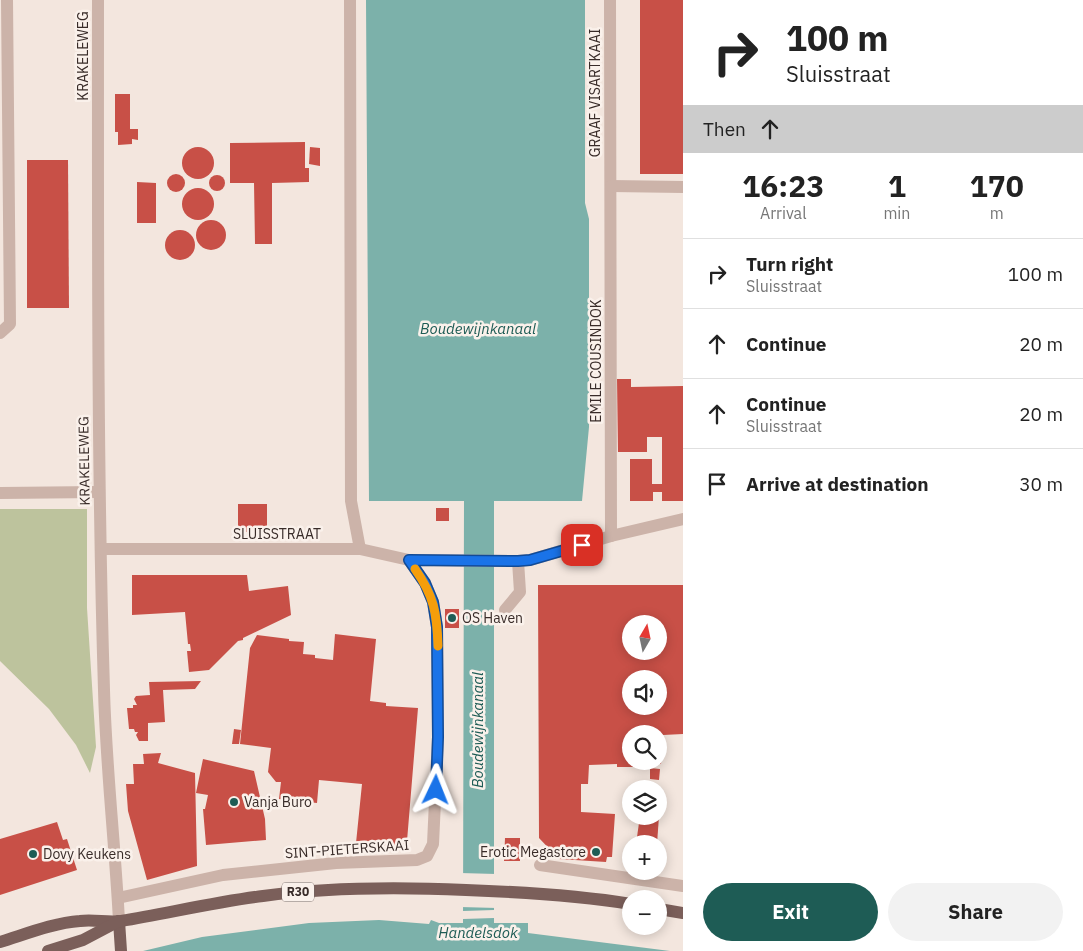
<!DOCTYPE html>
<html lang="en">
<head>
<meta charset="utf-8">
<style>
  :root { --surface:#fff; --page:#f2f2f2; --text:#222; --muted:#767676; --line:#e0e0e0; --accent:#1e5c55 }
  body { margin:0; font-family:"IBM Plex Sans",sans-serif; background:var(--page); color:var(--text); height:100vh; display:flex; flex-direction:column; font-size:19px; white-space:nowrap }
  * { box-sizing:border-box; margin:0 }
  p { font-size:16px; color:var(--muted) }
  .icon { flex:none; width:28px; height:28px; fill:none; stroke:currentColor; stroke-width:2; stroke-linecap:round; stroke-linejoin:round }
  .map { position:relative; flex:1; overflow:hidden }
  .details { display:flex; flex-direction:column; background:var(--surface); width:400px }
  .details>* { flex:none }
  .hud { background:#fff; color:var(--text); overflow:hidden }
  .needle { width:32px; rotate:9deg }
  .fabs { position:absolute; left:622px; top:615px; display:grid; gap:10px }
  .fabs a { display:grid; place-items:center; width:45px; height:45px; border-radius:50%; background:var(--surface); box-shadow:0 2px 12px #0003; font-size:25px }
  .pin { position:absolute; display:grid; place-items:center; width:42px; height:42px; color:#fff; margin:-21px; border-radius:10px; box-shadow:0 2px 8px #0006 }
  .me { position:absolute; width:55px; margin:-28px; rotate:2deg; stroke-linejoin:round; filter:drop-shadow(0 0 4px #0008) }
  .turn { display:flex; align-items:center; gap:18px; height:105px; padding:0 20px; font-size:22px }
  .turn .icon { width:65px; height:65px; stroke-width:2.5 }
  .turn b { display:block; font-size:35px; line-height:42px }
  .then { display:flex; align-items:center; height:48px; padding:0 20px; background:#0003; gap:10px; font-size:19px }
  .eta { display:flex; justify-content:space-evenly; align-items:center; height:85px; text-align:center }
  .eta b { font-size:30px; font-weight:700; line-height:35px }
  .button { display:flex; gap:10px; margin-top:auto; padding:10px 20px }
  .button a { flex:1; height:58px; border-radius:30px; background:var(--accent); color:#fff; font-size:20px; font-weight:700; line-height:58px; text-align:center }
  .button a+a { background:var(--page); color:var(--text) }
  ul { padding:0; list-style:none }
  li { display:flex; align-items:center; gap:15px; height:70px; padding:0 20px; border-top:1px solid var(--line) }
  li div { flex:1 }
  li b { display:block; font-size:19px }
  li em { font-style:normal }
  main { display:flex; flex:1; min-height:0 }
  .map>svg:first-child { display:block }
</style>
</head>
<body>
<main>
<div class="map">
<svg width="683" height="951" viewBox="0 0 683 951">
  <rect width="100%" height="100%" fill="#f3e6de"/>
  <polygon fill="#bdc39d" points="0,509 87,509 87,608 96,747 90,773 76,745 49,709 0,661"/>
  <polygon fill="#7cb1aa" points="366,0 585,0 585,203 589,219 589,427 582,501 494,501 494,923 528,923 528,933 670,951 143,951 202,937 309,923 379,920 429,924 431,920 439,923 463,923 464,501 369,501"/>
  <g fill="#f3e6de">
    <polygon points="460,873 496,874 497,908 460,907"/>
    <polygon points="494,910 494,918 463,919 463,911"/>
  </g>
  <g fill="#c85047" fill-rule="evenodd">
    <rect x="640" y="0" width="43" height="174"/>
    <polygon points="115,94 130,94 130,129 138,129 138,140 132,139 132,144 118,145 118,132 115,132"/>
    <polygon points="305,142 305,168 309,168 309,182 272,183 272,244 255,244 254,183 230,183 230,143"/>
    <polygon points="310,147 320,148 320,166 309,164"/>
    <circle cx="198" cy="163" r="16"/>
    <polygon points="27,160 68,160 69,308 27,308"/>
    <circle cx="176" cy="183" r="9"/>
    <circle cx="217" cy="183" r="8"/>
    <polygon points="137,182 156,183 156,223 137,223"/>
    <circle cx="198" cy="204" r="16"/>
    <circle cx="211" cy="235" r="15"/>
    <circle cx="180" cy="245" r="15"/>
    <polygon points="617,379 631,379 631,387 683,386 683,501 662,501 662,492 653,492 653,501 630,501 630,459 652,459 652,484 662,484 662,437 647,437 647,452 618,452"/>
    <rect x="238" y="504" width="29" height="28"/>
    <rect x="436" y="508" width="13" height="13"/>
    <polygon points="132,575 247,575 249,591 288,586 291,615 243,638 243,640 238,641 209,670 189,672 187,651 191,651 190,644 188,644 185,612 132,615"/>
    <path d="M538 585H683V734L663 735 661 764H633V767H617V764L589 765 588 784H581V812L615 814 612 857H607L606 862 559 859 539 838ZM631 624H659V651H631ZM631 679H659V706H631ZM631 734H659V761H631Z"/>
    <rect x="445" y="609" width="14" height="19"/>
    <polygon points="335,634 376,639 370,701 386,703 386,706 418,708 407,841 400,847 356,843 362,784 319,780 317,803 279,799 281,782 276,782 268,772 271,748 240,744 250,648 257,635 289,639 289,641 304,642 303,654 315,655 315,658 333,660"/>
    <polygon points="201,681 195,689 163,690 165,722 148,723 148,741 139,741 136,735 138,732 135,732 134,729 129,729 127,708 133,708 133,705 137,705 134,699 136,696 150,695 149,682"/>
    <polygon points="234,729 241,730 239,744 232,744"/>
    <polygon points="161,753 158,763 195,773 197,866 147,880 128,811 126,784 134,784 133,764 144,764 143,754"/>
    <polygon points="203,759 254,771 265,819 266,840 206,845 203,809 205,809 208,795 196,793"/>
    <polygon points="650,768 660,769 659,780 650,779"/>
    <polygon points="640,816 659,816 657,844 636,844"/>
    <polygon points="57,822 63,840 67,839 77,870 0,895 0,839"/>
    <polygon points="505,838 520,838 520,861 504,861"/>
  </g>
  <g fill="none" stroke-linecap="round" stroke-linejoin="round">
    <g stroke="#ccb3a9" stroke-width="12">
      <path d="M98 0C98 230 97 460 104 690 106 767 115 844 119 921"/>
      <polyline points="350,0 351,501 360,549"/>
      <polyline points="610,0 611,536"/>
      <polyline points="611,186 683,187"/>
      <polyline points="0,333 10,324 7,0"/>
      <polyline points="0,493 99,492"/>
      <polyline points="101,549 360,549 409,560 518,561 530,560 611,536 683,519"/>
      <polyline points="505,610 520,592 518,561"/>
      <polyline points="540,865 683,886"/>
      <polyline points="118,898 223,875 336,863 417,860 427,856 433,844 438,737 437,627 433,602 425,583 409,560"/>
    </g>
    <g stroke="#7b5f5a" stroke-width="12">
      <polyline points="659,909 683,913"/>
      <polyline points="119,921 121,951"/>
      <path d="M0 942C26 934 53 923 80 921 94 919 108 923 121 921 169 913 215 902 263 896 330 887 399 887 466 890 522 892 576 895 631 904"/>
      <polyline points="48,951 83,940 119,921"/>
    </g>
  </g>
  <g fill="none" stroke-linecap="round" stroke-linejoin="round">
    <g stroke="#114b97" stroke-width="12">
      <polyline id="route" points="436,790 438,737 437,627 433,602 425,583 409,560 518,561 530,560 582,545"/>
    </g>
    <use href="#route" stroke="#1a73e8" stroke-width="9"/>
    <path stroke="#f59e0b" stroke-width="9" d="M415 569C434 596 437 613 438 646"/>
  </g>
  <g fill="#1e5c55" stroke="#faf1eb" stroke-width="2">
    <circle cx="452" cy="618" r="5"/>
    <circle cx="234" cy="802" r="5"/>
    <circle cx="596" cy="852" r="5"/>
    <circle cx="33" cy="854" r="5"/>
  </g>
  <g text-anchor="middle" stroke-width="5" stroke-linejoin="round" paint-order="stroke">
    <rect fill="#faf1eb" stroke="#736763" stroke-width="1" x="282" y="882.5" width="32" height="19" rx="4"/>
    <g font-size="12" font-weight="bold" fill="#392c29">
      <text x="298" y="896">R30</text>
    </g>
    <g font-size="14" fill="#392c29" stroke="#faf1eb">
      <text transform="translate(83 56) rotate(-90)" y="5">KRAKELEWEG</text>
      <text transform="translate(595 93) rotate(-90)" y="5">GRAAF VISARTKAAI</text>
      <text transform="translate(596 361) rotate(-90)" y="5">EMILE COUSINDOK</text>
      <text transform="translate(84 461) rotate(-91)" y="5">KRAKELEWEG</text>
      <text x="277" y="539">SLUISSTRAAT</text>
      <text transform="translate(347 849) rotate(-4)" y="5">SINT-PIETERSKAAI</text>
    </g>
    <g font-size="14" fill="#392c29" stroke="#faf1eb" text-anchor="start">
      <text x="462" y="623">OS Haven</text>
      <text x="244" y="807">Vanja Buro</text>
      <text x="586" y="857" text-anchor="end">Erotic Megastore</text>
      <text x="43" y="859">Dovy Keukens</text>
    </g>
    <g font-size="15" font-style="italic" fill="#1e5c55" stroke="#faf1eb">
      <text x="478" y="334">Boudewijnkanaal</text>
      <text transform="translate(478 730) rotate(-90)" y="5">Boudewijnkanaal</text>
      <text x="478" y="938">Handelsdok</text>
    </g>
  </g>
</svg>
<div class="fabs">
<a><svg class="needle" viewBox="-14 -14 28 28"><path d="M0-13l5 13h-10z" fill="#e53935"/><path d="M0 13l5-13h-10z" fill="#767676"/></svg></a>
<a><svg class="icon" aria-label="sound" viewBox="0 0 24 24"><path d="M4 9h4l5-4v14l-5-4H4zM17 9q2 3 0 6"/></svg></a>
<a><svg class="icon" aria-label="search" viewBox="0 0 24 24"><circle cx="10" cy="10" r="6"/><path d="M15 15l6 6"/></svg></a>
<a><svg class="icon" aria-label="layers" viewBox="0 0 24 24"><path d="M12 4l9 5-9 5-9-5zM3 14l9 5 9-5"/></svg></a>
<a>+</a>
<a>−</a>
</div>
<div class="pin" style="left:582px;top:545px;background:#d93025"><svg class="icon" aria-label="arrive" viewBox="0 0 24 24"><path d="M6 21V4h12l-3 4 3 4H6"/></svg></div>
<svg class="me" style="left:436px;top:790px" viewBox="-20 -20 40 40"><path d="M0-17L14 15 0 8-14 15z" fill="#1a73e8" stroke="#fff" stroke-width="4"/></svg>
</div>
<section class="details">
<div class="hud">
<div class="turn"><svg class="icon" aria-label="right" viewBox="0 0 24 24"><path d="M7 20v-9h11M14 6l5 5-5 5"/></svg><div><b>100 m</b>Sluisstraat</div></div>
<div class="then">Then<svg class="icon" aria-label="ahead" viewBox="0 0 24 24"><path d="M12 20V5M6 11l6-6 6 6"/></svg></div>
</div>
<div class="eta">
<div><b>16:23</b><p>Arrival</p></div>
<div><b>1</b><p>min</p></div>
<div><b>170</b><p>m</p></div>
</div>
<ul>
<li><svg class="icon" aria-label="right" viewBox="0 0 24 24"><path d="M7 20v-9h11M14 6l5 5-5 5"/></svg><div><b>Turn right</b><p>Sluisstraat</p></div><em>100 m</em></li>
<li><svg class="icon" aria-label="ahead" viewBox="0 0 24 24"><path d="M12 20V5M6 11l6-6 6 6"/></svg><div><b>Continue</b></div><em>20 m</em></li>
<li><svg class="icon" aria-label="ahead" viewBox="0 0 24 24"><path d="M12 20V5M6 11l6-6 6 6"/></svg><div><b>Continue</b><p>Sluisstraat</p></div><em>20 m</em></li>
<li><svg class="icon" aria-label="arrive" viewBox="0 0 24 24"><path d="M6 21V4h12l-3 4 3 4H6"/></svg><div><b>Arrive at destination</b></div><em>30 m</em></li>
</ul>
<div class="button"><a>Exit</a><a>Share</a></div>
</section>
</main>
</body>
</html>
